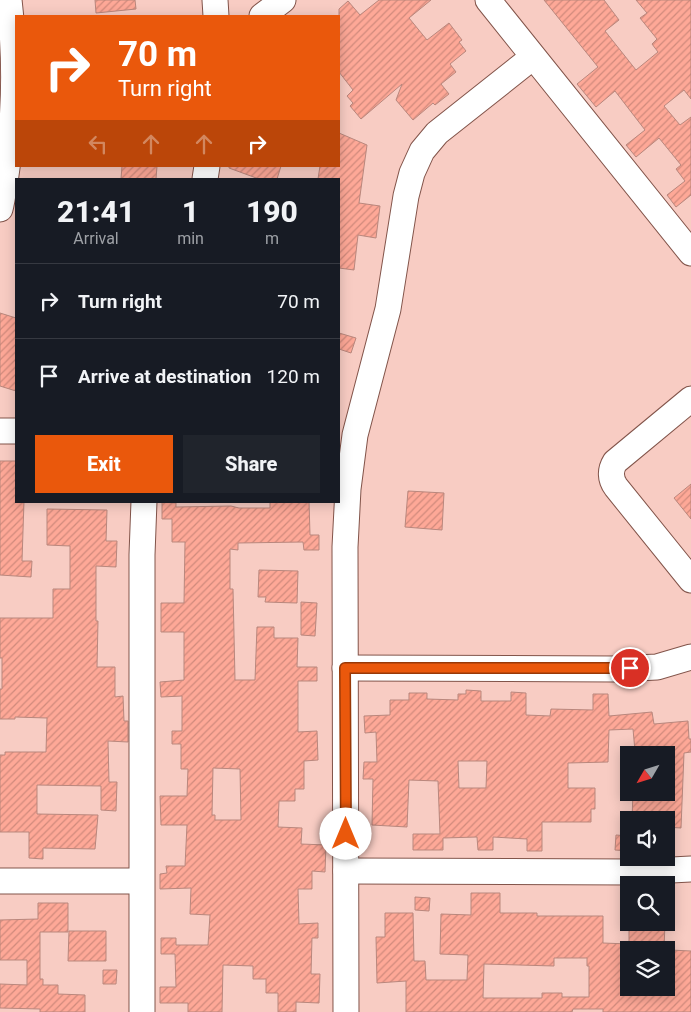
<!DOCTYPE html>
<html lang="en">
<head>
<meta charset="utf-8">
<style>
  :root { --surface:#171b24; --page:#20242c; --text:#f1f3f6; --muted:#9ea1a6; --line:#363941; --accent:#ea580c }
  body { margin:0; font-family:Roboto,sans-serif; background:var(--page); color:var(--text); height:100vh; display:flex; flex-direction:column; font-size:19px; white-space:nowrap }
  * { box-sizing:border-box; margin:0 }
  p { font-size:16px; color:var(--muted) }
  .icon { flex:none; width:28px; height:28px; fill:none; stroke:currentColor; stroke-width:2; stroke-linecap:round; stroke-linejoin:round }
  .map { position:relative; flex:1; overflow:hidden }
  .panel { position:absolute; left:15px; top:178px; width:325px; height:325px; display:flex; flex-direction:column; background:var(--surface); border-radius:0px; box-shadow:0 2px 12px #0003 }
  .panel>* { flex:none }
  .hud { position:absolute; left:15px; top:15px; width:325px; height:152px; border-radius:0px; box-shadow:0 2px 12px #0003; background:#ea580c; color:#fff; overflow:hidden }
  .needle { width:32px; rotate:231deg }
  .controls { position:absolute; left:620px; top:746px; display:grid; gap:10px }
  .controls a { display:grid; place-items:center; width:55px; height:55px; border-radius:0px; background:var(--surface); box-shadow:0 2px 12px #0003; font-size:25px }
  .pin { position:absolute; display:grid; place-items:center; width:42px; height:42px; color:#fff; margin:-21px; border:2px solid #fff; border-radius:50%; box-shadow:0 1px 5px #0007 }
  .me { position:absolute; width:55px; margin:-28px; rotate:0deg; stroke-linejoin:round; filter:drop-shadow(0 0 4px #0008) }
  .turn { display:flex; align-items:center; gap:18px; height:105px; padding:0 20px; font-size:22px }
  .turn .icon { width:65px; height:65px; stroke-width:2.5 }
  .turn b { display:block; font-size:35px; line-height:42px }
  .lanes { display:flex; align-items:center; height:48px; padding:0 20px; background:#0003; justify-content:center; gap:25px; direction:ltr }
  .lanes .off { opacity:.35 }
  .eta { display:flex; justify-content:space-evenly; align-items:center; height:85px; text-align:center }
  .eta b { font-size:30px; font-weight:800; line-height:35px }
  .action { display:flex; gap:10px; margin-top:auto; padding:10px 20px }
  .action a { flex:1; height:58px; border-radius:0px; background:var(--accent); color:#fff; font-size:20px; font-weight:800; line-height:58px; text-align:center }
  .action a+a { background:var(--page); color:var(--text) }
  ul { padding:0; list-style:none }
  li { display:flex; align-items:center; gap:15px; height:75px; padding:0 20px; border-top:1px solid var(--line) }
  li div { flex:1 }
  li b { display:block; font-size:19px }
  li em { font-style:normal }
  .map>svg:first-child { display:block }
</style>
</head>
<body>
<div class="map">
<svg width="691" height="1012" viewBox="0 0 691 1012">
  <defs>
    <pattern id="building-hatch" width="6" height="6" patternUnits="userSpaceOnUse" patternTransform="scale(1.25)"><rect width="6" height="6" fill="#fea897"/><path d="M-1 1l2-2M0 6l6-6M5 7l2-2" fill="none" stroke="#d08a7c"/></pattern>
  </defs>
  <rect width="100%" height="100%" fill="#f8ccc3"/>
  <g fill="url(#building-hatch)" stroke="#b9877d" fill-rule="evenodd">
    <polygon points="95,0 135,0 136,9 96,13"/>
    <polygon points="379,0 431,0 409,18 427,40 449,23 462,40 459,42 466,51 450,64 456,72 441,84 449,94 435,105 433,103 413,120 396,100 402,84 361,119 350,106 353,103 347,96 353,90 339,72 339,9 348,1 360,15"/>
    <polygon points="544,0 604,0 619,20 605,31 636,70 658,52 652,44 657,39 640,18 647,13 636,0 691,0 691,99 684,90 664,106 680,125 691,117 691,195 676,207 667,195 685,181 676,169 681,165 659,138 636,157 626,145 645,130 615,91 596,107 577,84 598,67"/>
    <polygon points="339,133 367,145 359,203 380,206 376,238 358,235 354,270 339,268 339,179 318,179 320,166 339,166"/>
    <polygon points="122,166 157,166 156,179 121,179"/>
    <polygon points="229,166 281,166 277,179 259,179 229,168"/>
    <polygon points="0,313 16,318 16,391 0,386"/>
    <polygon points="339,333 356,338 351,353 339,349"/>
    <polygon points="0,461 16,461 16,501 24,501 22,561 32,561 31,577 0,575"/>
    <polygon points="691,484 691,519 674,498"/>
    <polygon points="408,491 444,493 442,530 405,527"/>
    <path d="M270 501H309L310 535H319V550H304L303 542 238 543V550L230 549V589H233L235 680H255L257 627H274V638H298L297 667H317V681H298V732L317 731 318 760 304 761V789H295V801H279L278 827 302 828 301 844 326 845 325 872 312 871V889H298L299 924 318 923V938H312L311 974H320L319 1003 296 1002V1012H278V993H266V979H253V966L223 965 222 1012H188V1003H160V987H176L175 954H161V938H176V945H208L210 915 190 914 191 888 160 889V874L167 873 166 866H185L187 825H161L160 796H187L188 769H181V744H172V731H182V696L161 697 160 682 184 680V632H161V603H184L185 542H172V519H162V502L176 503V507L231 506 239 508H270ZM213 768 240 769 241 820H215V815H212Z"/>
    <polygon points="47,509 107,510 106,541 117,541 116,567 96,566 96,621 98,621 97,667 115,667 115,697 123,696 124,721 128,721 128,742 108,741 109,782 117,782 116,811 101,810 101,786 37,785 37,814 98,815 95,849 43,848 43,859 29,858 29,832 0,832 0,755 5,755 5,752 46,752 47,718 15,717 15,719 0,719 0,689 2,689 2,658 0,658 0,618 53,618 53,589 70,589 70,546 47,545"/>
    <polygon points="259,570 298,571 297,603 265,602 266,597 258,597"/>
    <polygon points="301,602 317,603 315,636 301,635"/>
    <path d="M466 690 481 691V701H511V692L526 693V715L550 716 551 709 593 710V694H608L609 716 652 712 654 724 688 721 689 739H691V752L684 753 681 828 666 827V820H632L633 792H666V788H669V766H667L666 748 635 751 633 729 609 730 608 762 568 763V788H595V809H591V822H542V851H527V839L493 837V850H478L477 837 443 838V850H413V834H440L438 781 409 780 407 827 372 825 373 779H363L364 762H377L376 732 365 733 364 716 390 715V700H409V693H427V699L458 700V694H466ZM458 761H487L486 788H459Z"/>
    <polygon points="616,835 629,836 629,851 615,850"/>
    <path d="M471 893H500V913H537V916H603V943L629 944V988H666V979H669L670 950 691 951V1012H603V1009H573L572 1012H406V981L377 983 376 937H385V913H413L414 961H425L426 980H467L468 955 440 954 441 914 471 915ZM554 958H587V966H589V997H562V993H542V998H483L484 964 554 966Z"/>
    <polygon points="415,897 430,898 429,911 415,910"/>
    <polygon points="38,903 68,903 68,932 40,932 40,979 43,979 43,985 58,985 58,994 85,995 85,1012 40,1012 40,1009 0,1008 0,984 27,985 27,960 0,960 0,920 38,919"/>
    <polygon points="629,922 665,922 664,950 629,950"/>
    <polygon points="69,931 106,931 106,961 68,961"/>
    <polygon points="103,970 117,970 116,984 103,984"/>
  </g>
  <g fill="none" stroke-linecap="round" stroke-linejoin="round">
    <g stroke="#82544a" stroke-width="27">
      <g id="minor">
        <polyline points="215,0 216,16"/>
        <polyline points="488,0 691,253"/>
        <polyline points="262,16 283,0"/>
        <polyline points="205,179 207,166"/>
        <path d="M0 209C3 198 4 186 6 175 15 117 16 58 9 0"/>
        <path d="M691 399 615 462C610 470 610 479 616 487L691 580"/>
        <polyline points="0,431 16,431"/>
        <polyline points="345,668 617,669 657,667 691,657"/>
        <polyline points="346,871 633,872 691,869"/>
        <polyline points="0,881 141,881"/>
        <polyline points="142,1012 142,555 144,501"/>
        <polyline points="346,1012 345,547 348,489 355,435 388,309 406,196 412,173 422,151 437,133 533,57"/>
      </g>
    </g>
    <use href="#minor" stroke="#fff" stroke-width="25"/>
  </g>
  <g fill="none" stroke-linecap="round" stroke-linejoin="round">
    <g stroke="#983908" stroke-width="12">
      <polyline id="route" points="346,834 345,668 630,668"/>
    </g>
    <use href="#route" stroke="#ea580c" stroke-width="9"/>
  </g>
</svg>
<div class="controls">
<a><svg class="needle" viewBox="-14 -14 28 28"><path d="M0-13l5 13h-10z" fill="#e53935"/><path d="M0 13l5-13h-10z" fill="#9ea1a6"/></svg></a>
<a><svg class="icon" aria-label="sound" viewBox="0 0 24 24"><path d="M4 9h4l5-4v14l-5-4H4zM17 9q2 3 0 6"/></svg></a>
<a><svg class="icon" aria-label="search" viewBox="0 0 24 24"><circle cx="10" cy="10" r="6"/><path d="M15 15l6 6"/></svg></a>
<a><svg class="icon" aria-label="layers" viewBox="0 0 24 24"><path d="M12 4l9 5-9 5-9-5zM3 14l9 5 9-5"/></svg></a>
</div>
<div class="pin" style="left:630px;top:668px;background:#d93025"><svg class="icon" aria-label="arrive" viewBox="0 0 24 24"><path d="M6 21V4h12l-3 4 3 4H6"/></svg></div>
<svg class="me" style="left:346px;top:834px" viewBox="-20 -20 40 40"><circle r="19" fill="#fff"/><path d="M0-13L10 11 0 6-10 11z" fill="#ea580c"/></svg>
<div class="hud">
<div class="turn"><svg class="icon" aria-label="right" viewBox="0 0 24 24"><path d="M7 20v-9h11M14 6l5 5-5 5"/></svg><div><b>70 m</b>Turn right</div></div>
<div class="lanes"><svg class="icon off" aria-label="left" viewBox="0 0 24 24"><path d="M17 20v-9H6M10 6l-5 5 5 5"/></svg><svg class="icon off" aria-label="ahead" viewBox="0 0 24 24"><path d="M12 20V5M6 11l6-6 6 6"/></svg><svg class="icon off" aria-label="ahead" viewBox="0 0 24 24"><path d="M12 20V5M6 11l6-6 6 6"/></svg><svg class="icon" aria-label="right" viewBox="0 0 24 24"><path d="M7 20v-9h11M14 6l5 5-5 5"/></svg></div>
</div>
<section class="panel">
<div class="eta">
<div><b>21:41</b><p>Arrival</p></div>
<div><b>1</b><p>min</p></div>
<div><b>190</b><p>m</p></div>
</div>
<ul>
<li><svg class="icon" aria-label="right" viewBox="0 0 24 24"><path d="M7 20v-9h11M14 6l5 5-5 5"/></svg><div><b>Turn right</b></div><em>70 m</em></li>
<li><svg class="icon" aria-label="arrive" viewBox="0 0 24 24"><path d="M6 21V4h12l-3 4 3 4H6"/></svg><div><b>Arrive at destination</b></div><em>120 m</em></li>
</ul>
<div class="action"><a>Exit</a><a>Share</a></div>
</section>
</div>
</body>
</html>
